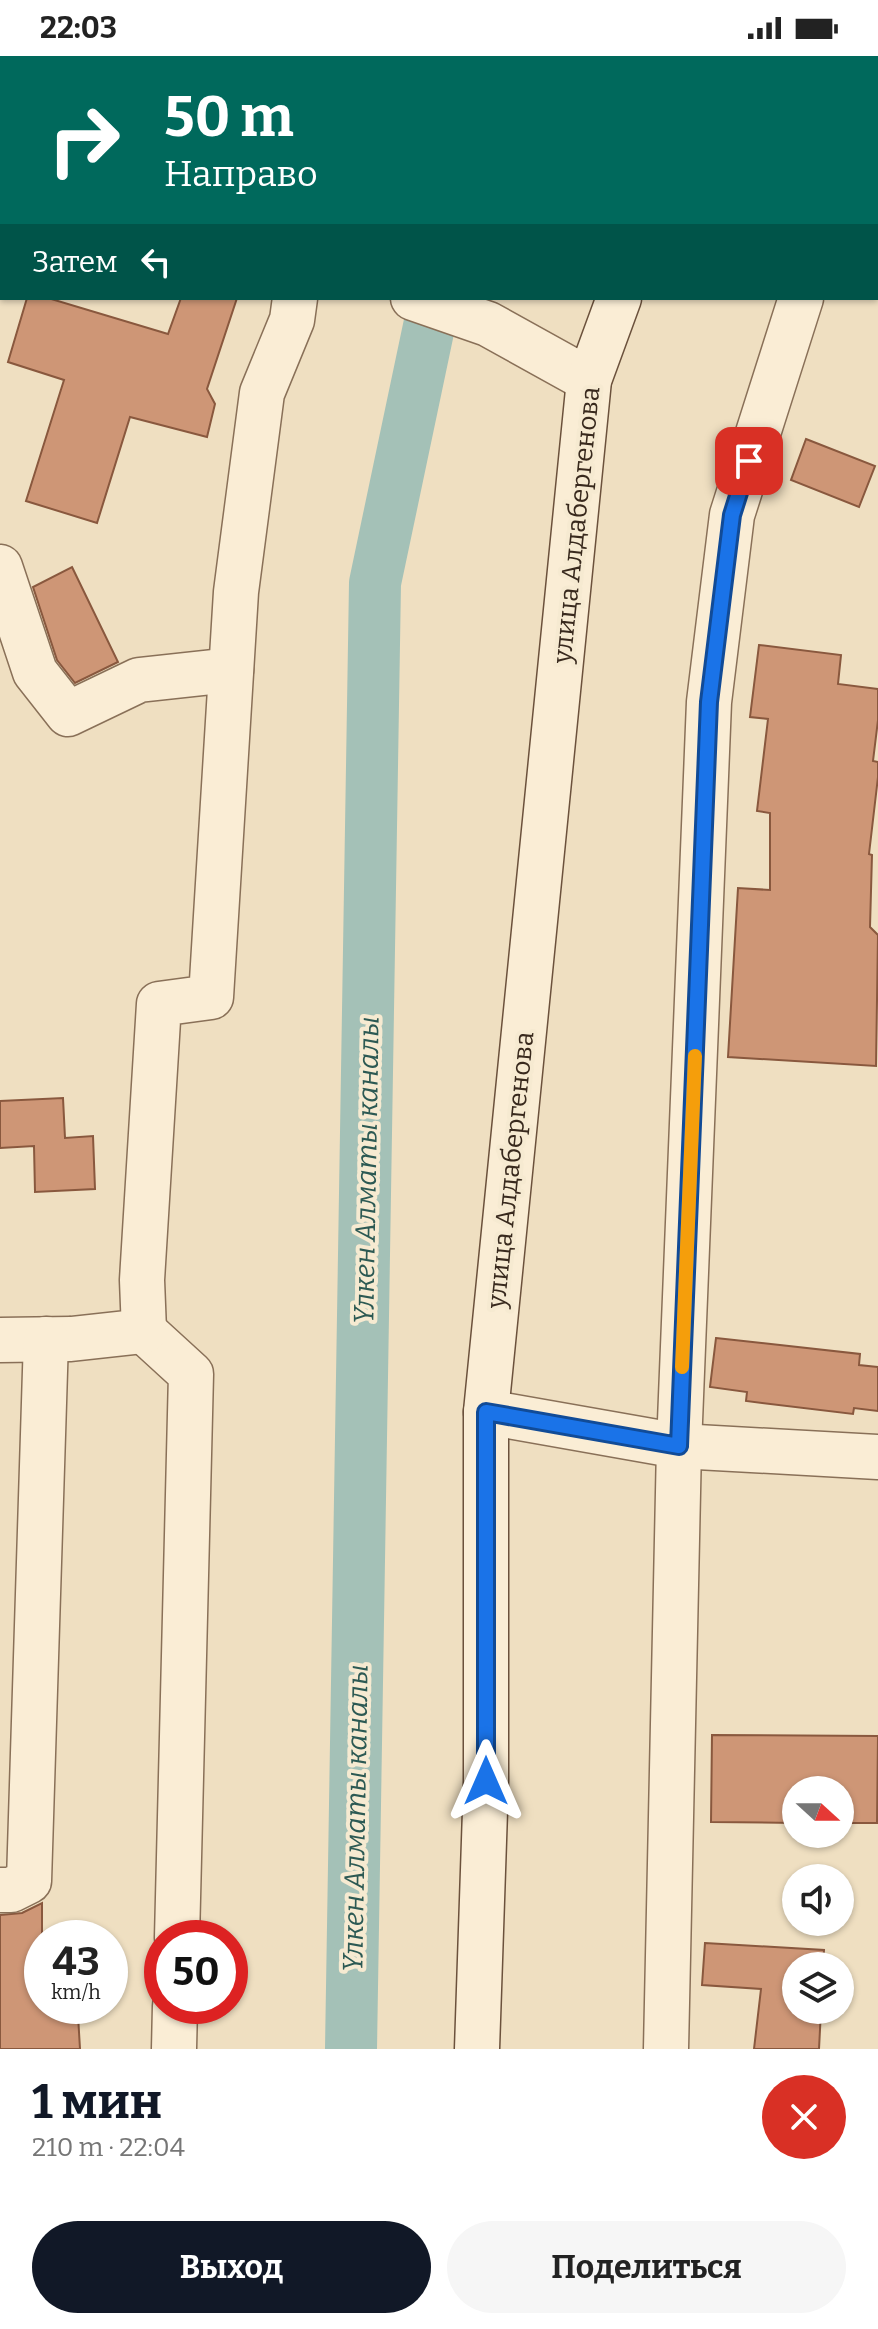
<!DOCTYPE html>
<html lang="ru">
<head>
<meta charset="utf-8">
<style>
  :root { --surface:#fff; --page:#f6f6f6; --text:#222; --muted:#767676; --accent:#111827 }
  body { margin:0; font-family:Bitter,serif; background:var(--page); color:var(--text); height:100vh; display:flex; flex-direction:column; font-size:30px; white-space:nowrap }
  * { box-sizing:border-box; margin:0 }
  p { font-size:26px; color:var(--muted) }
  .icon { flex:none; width:44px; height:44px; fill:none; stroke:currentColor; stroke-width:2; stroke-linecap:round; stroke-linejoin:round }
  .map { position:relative; height:1993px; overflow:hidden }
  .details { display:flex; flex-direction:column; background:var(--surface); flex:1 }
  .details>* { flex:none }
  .top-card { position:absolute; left:0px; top:0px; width:878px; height:244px; box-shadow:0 2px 6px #0004; background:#00695c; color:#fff; overflow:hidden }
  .needle { width:52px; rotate:111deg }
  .controls { position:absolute; left:782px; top:1720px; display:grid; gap:16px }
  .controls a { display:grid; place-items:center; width:72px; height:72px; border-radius:50%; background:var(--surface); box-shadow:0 2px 6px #0004; font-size:40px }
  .speed { position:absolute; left:24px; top:1864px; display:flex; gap:16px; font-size:40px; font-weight:700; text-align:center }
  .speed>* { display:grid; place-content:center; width:104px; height:104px; border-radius:50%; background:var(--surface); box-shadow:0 2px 6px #0004; line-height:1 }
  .speed small { font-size:20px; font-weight:400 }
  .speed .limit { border:12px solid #d22; background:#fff; color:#111 }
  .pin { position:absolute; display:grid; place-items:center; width:68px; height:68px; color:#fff; margin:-34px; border-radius:16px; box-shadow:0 4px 12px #0006 }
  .me { position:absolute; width:88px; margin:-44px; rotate:0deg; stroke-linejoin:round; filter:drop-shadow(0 0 6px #0008) }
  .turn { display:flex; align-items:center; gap:28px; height:168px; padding:0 32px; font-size:36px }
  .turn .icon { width:104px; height:104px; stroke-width:2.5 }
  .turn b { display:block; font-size:56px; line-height:68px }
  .then { display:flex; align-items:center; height:76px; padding:0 32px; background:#0003; gap:16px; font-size:30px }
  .round { display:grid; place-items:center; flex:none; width:84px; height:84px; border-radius:42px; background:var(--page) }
  .headline { display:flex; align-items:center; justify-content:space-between; height:136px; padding:0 32px }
  h1 { font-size:48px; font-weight:700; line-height:60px; color:var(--accent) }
  .button { display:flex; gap:16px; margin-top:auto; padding:16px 32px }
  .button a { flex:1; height:92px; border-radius:48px; background:var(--accent); color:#fff; font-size:32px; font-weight:700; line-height:92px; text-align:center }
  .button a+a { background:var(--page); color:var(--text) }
  .status { display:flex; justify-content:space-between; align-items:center; height:56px; padding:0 40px; background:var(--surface); direction:ltr }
  .status svg { height:22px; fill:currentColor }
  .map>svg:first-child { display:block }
</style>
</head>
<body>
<div class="status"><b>22:03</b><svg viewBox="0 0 49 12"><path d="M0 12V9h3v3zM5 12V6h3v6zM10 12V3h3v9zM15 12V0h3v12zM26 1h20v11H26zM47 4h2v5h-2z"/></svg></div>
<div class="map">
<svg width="878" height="1993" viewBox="0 0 878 1993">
  <rect width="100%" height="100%" fill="#efdfc1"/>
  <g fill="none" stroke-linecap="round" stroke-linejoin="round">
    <g stroke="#a4c1b7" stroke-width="52">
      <polyline points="493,2 494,0"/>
      <polyline points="351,1993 375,527 435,242"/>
    </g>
  </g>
  <g fill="#ce9676" stroke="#89583e" stroke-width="2">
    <polygon points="27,242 48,242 168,278 181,242 237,242 207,333 215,348 207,381 130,361 97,467 26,445 64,324 8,306"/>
    <polygon points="806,383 875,410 859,451 791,424"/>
    <polygon points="72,511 118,606 75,627 57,604 33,531"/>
    <polygon points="759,589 841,599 838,628 878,633 878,664 873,705 878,706 878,721 869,798 872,799 870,871 878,879 876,1010 728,1001 738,832 770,834 770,757 757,755 768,663 750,661"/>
    <polygon points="63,1042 65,1082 93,1080 95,1133 35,1136 34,1090 0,1092 0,1045"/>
    <polygon points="716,1282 860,1298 859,1309 878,1311 878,1355 854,1352 853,1358 746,1345 747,1336 710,1331"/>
    <polygon points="712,1679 878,1680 877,1767 840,1767 840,1734 796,1734 796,1767 711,1766"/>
    <polygon points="42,1847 42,1950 50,1950 78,1959 80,1993 0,1993 0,1859 22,1857"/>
    <polygon points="705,1887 824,1894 823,1910 796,1910 796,1954 821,1954 819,1993 754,1993 761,1933 702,1929"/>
  </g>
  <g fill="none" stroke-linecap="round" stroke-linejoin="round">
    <g stroke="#897058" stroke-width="47">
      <g id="street">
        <polyline points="51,2 52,0"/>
        <polyline points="401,2 402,0"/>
        <polyline points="876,2 877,0"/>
        <polyline points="413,242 488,268 589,324"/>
        <polyline points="0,511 35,616 68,658 139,624 231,614"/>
        <polyline points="144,1275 191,1318 177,1882"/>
        <polyline points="0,1284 71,1283 144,1275 142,1224 159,948 211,941 236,536 262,337 292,264 295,242"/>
        <polyline points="486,1356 679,1390 878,1401"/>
        <polyline points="0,1834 11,1834 29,1825 46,1283"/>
        <polyline points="174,1993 175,1950"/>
        <polyline points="666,1993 679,1390 709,646 732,459 801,242"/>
      </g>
    </g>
    <g stroke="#6b513c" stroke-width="47">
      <g id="secondary">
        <polyline points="708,2 708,0"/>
        <polyline points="0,91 2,92"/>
        <polyline points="477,1993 486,1725 486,1356 589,324 619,242"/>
      </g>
    </g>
    <use href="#street" stroke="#faedd5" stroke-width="44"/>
    <use href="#secondary" stroke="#faedd5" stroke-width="44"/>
  </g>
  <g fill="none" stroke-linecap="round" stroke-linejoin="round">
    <g stroke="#114b97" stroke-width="20">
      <polyline id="route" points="486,1725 486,1356 679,1390 709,646 732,459 749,405"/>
    </g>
    <use href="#route" stroke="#1a73e8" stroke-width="14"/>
    <polyline stroke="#f59e0b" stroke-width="14" points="682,1311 695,1000"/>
  </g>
  <g text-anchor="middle" stroke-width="8" stroke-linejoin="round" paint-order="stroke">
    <g font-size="26" fill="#38291d" stroke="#f6ead1">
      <text transform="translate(576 469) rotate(-84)" y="9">улица Алдабергенова</text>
      <text transform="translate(510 1114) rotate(-84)" y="9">улица Алдабергенова</text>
    </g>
    <g font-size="28" font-style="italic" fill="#2c5953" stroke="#f6ead1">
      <text transform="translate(366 1114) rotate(-89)" y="10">Үлкен Алматы каналы</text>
      <text transform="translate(355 1762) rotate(-89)" y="10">Үлкен Алматы каналы</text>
    </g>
  </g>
</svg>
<div class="controls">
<a><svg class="needle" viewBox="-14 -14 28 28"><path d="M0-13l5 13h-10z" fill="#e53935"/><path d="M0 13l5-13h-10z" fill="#767676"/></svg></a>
<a><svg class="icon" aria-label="sound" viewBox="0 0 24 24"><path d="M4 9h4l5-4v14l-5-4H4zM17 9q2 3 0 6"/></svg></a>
<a><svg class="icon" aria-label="layers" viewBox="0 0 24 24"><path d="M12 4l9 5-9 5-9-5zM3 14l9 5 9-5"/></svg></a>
</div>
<div class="speed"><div>43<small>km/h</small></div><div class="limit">50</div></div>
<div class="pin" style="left:749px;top:405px;background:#d93025"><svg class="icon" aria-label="arrive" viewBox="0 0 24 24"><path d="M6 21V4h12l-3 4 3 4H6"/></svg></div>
<svg class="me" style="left:486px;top:1725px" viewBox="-20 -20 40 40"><path d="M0-17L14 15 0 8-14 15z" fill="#1a73e8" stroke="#fff" stroke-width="4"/></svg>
<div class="top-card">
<div class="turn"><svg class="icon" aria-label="right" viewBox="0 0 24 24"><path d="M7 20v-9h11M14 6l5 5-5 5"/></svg><div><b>50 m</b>Направо</div></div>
<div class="then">Затем<svg class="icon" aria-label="left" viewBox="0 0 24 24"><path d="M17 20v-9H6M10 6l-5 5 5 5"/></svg></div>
</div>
</div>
<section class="details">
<div class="headline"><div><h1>1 мин</h1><p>210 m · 22:04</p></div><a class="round" style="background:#d93025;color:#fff"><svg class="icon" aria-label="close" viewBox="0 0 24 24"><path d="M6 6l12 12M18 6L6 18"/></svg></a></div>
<div class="button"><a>Выход</a><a>Поделиться</a></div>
</section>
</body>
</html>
